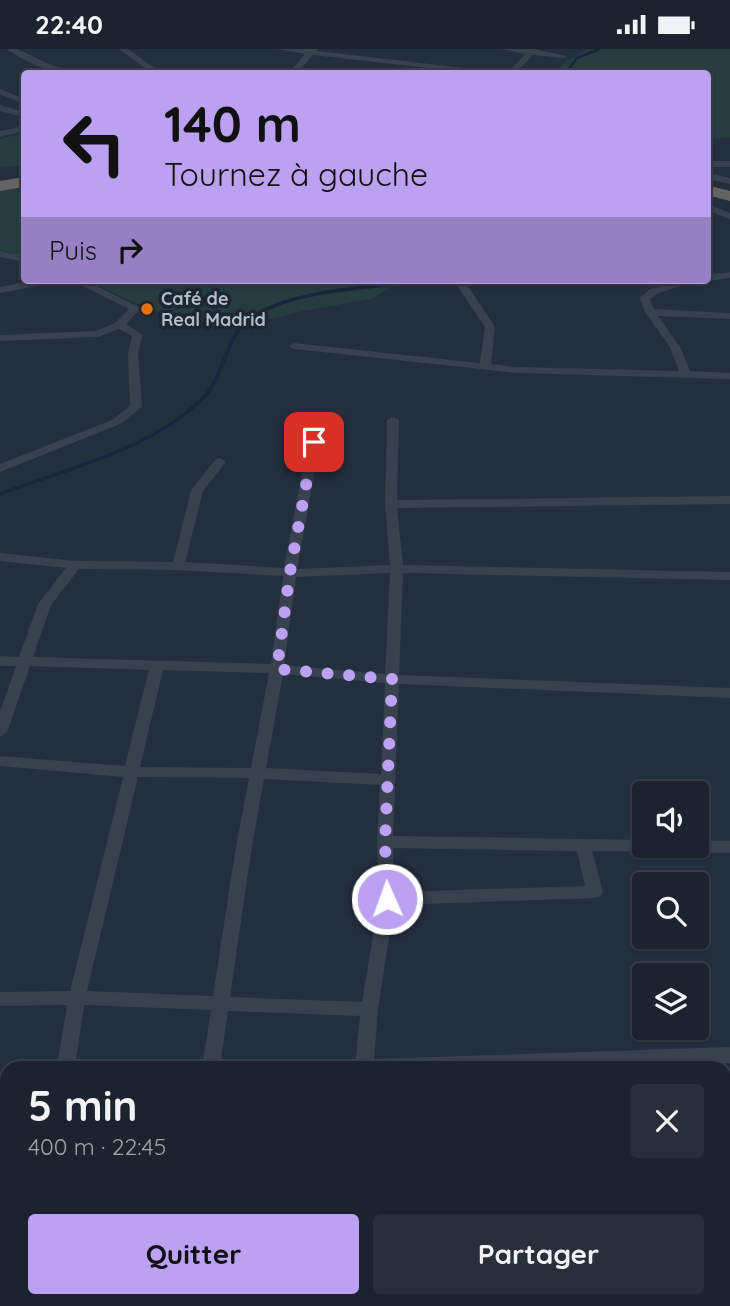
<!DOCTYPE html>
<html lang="fr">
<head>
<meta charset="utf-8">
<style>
  :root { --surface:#1b232e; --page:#282f3a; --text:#f1f3f6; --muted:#a0a4aa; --line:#39404a; --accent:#bca0f2 }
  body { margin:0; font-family:Quicksand,sans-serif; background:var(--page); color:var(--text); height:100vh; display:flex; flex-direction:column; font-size:26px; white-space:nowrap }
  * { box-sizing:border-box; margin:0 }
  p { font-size:23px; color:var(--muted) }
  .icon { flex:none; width:38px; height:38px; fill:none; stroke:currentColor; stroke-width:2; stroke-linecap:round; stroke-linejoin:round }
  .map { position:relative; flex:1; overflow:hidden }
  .side { position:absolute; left:0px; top:1012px; width:732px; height:247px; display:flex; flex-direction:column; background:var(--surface); border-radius:21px 21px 0 0; box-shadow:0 2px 5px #0004,0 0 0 2px var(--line) }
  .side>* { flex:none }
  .guide { position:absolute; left:21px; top:21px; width:690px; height:214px; border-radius:7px; box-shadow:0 2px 5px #0004,0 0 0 2px var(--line); background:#bca0f2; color:#111; overflow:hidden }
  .controls { position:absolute; left:632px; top:732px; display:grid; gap:14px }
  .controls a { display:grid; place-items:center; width:77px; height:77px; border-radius:7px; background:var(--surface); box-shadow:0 2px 5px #0004,0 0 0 2px var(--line); font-size:35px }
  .pin { position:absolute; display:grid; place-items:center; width:60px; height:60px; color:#fff; margin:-30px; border-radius:14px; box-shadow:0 4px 10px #0006 }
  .me { position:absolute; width:77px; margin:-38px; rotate:358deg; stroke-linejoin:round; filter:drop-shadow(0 0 5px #0008) }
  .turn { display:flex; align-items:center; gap:24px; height:147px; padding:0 28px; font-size:32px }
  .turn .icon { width:91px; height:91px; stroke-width:2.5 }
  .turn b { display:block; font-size:49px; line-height:60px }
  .then { display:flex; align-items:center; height:66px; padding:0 28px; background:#0003; gap:14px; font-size:26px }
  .round { display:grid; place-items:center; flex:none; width:74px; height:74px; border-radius:7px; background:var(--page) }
  .summary { display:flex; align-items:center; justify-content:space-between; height:119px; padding:0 28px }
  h1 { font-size:42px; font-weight:800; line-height:52px }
  .primary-button { display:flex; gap:14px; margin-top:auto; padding:14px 28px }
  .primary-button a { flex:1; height:80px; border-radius:7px; background:var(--accent); color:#111; font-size:28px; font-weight:800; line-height:80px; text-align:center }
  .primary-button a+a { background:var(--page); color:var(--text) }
  .status { display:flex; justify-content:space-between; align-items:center; height:49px; padding:0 35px; background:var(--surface); direction:ltr }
  .status svg { height:19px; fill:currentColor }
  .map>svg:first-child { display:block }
</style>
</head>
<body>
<div class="status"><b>22:40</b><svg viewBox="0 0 49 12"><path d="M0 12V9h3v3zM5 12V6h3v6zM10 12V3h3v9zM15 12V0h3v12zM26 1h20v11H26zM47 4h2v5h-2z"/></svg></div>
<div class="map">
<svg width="730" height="1257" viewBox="0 0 730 1257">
  <rect width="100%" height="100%" fill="#242f3e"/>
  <g fill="#263c3f">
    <polygon points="587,0 730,0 730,89 707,90 707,24 556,24 565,13"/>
    <polygon points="24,84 24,116 0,119 0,90"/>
    <polygon points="24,135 24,208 0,201 0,138"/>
    <polygon points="85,231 396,231 389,239 372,250 303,262 226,281 144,258"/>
  </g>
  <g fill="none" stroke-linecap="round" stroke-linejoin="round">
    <polyline stroke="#17263c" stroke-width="2.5" points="566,24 577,9 599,0"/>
    <path stroke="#17263c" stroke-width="3.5" d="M0 445C67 419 149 402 202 350 227 326 223 285 255 266 303 238 379 239 433 231"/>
    <g fill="#38414e" fill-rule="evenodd">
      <path d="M7 0H17L51 16 78 24C54 26 26 14 7 0Z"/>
      <polygon points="119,0 128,0 156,20 141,24 127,24 128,22 145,19"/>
      <polygon points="276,0 318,0 317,2 490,22 494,24 473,24 313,6 297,24 289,24 305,5"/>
      <polygon points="501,0 538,0 537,1 567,7 563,9 533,6 516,24 508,24 525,5"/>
      <polygon points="0,40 24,50 24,55 0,45"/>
      <polygon points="0,56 24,63 24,68 0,62"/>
      <polygon points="24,77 24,82 0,88 0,82"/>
      <rect x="707" y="112" width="23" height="6"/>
      <polygon points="707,124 730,129 730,135 707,130"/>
      <polygon points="707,155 730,164 730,170 707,161"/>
      <polygon points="0,202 24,207 24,213 0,208"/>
      <polygon points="730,223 730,229 707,232 703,231 707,231 707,226"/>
      <polygon points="37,231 58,231 53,234 0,244 0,238"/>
      <polygon points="71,231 84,231 141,259 126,275 143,286 138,304 142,358 120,375 0,423 0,415 112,371 130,357 128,304 132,287 119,280 98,288 0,292 0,286 96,282 115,274 129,260"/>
      <polygon points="683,231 700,231 658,244 650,250 654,260 730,264 730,270 658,267 680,298 690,322 730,324 730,330 516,324 294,300 289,297 294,294 480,314 485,278 456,235 461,232 465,233 495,278 491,315 516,318 679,322 670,298 645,263 640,249 650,240"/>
      <path d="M393 368 399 371 397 451 730 447V455L397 459 403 516 730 523V531L403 524 399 626 730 639V649L399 635 393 787 644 791V796H696V792H730V804L592 802 603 843 601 847 595 849 394 856 378 960 374 1010 730 998V1014L579 1018H355L360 967 228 962 220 1018H202L211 961 84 956 75 1018H57L67 956 0 957V943L70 942 123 728 0 717V707L125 717 149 621 30 617 7 683 0 688V663L16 617H0V607L19 608 38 555 66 519 0 512V504L75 512 173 513 191 441 216 410 220 409 226 413 203 442 185 513 284 519 308 393 314 389 320 393 297 520 390 516 385 455 387 371ZM79 520 178 521 283 527 271 615 33 608 51 556ZM390 524 385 625 284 616 296 528ZM163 621 269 624 251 719 140 718ZM283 625 385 634 381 725 266 719ZM138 728 249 729 235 803 213 947 87 942ZM264 730 380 736 377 793 379 850 362 953 230 948 251 803ZM393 799 577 802 585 837 395 843Z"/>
      <polygon points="730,1067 730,1083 724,1084 724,1068"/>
      <polygon points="44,1251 64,1251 66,1257 46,1257"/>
      <rect x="171" y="1251" width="20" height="6"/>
      <rect x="351" y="1251" width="20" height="6"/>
    </g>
    <g fill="#656462" fill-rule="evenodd">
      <polygon points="24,128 24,138 0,142 0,132"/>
      <polygon points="707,136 730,142 730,152 707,146"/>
    </g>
  </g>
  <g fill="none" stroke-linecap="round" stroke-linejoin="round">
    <polyline stroke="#bca0f2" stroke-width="12" stroke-dasharray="0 21.6" points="314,393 290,523 277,620 392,630 385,793 387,850"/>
  </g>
  <circle fill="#e8710a" stroke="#1d2633" stroke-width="2.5" cx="147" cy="260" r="7"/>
  <g text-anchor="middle" stroke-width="7" stroke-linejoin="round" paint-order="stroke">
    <g font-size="18" font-weight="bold" fill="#b4bcc9" stroke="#1d2633" text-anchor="start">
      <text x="161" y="256">Café de<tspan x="161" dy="21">Real Madrid</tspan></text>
    </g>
  </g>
</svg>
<div class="controls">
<a><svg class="icon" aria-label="sound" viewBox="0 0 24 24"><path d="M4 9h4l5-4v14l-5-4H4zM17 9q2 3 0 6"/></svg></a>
<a><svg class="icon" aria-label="search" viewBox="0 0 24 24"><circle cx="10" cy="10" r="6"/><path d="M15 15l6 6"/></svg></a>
<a><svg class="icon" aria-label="layers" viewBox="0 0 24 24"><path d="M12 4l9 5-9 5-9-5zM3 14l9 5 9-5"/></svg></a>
</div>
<div class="pin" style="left:314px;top:393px;background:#d93025"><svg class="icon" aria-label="arrive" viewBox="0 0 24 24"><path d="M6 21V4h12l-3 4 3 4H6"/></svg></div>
<svg class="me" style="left:387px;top:850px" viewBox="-20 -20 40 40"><circle r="17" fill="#bca0f2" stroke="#fff" stroke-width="3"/><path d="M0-11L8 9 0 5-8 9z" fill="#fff"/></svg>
<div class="guide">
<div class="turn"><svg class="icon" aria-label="left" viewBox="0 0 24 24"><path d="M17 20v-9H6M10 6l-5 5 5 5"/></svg><div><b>140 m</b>Tournez à gauche</div></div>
<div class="then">Puis<svg class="icon" aria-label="right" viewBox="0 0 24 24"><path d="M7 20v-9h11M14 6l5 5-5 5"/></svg></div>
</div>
<section class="side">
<div class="summary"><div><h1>5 min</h1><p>400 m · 22:45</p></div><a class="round"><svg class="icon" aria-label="close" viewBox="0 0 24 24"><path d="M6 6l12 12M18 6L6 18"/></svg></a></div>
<div class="primary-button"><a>Quitter</a><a>Partager</a></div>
</section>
</div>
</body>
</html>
